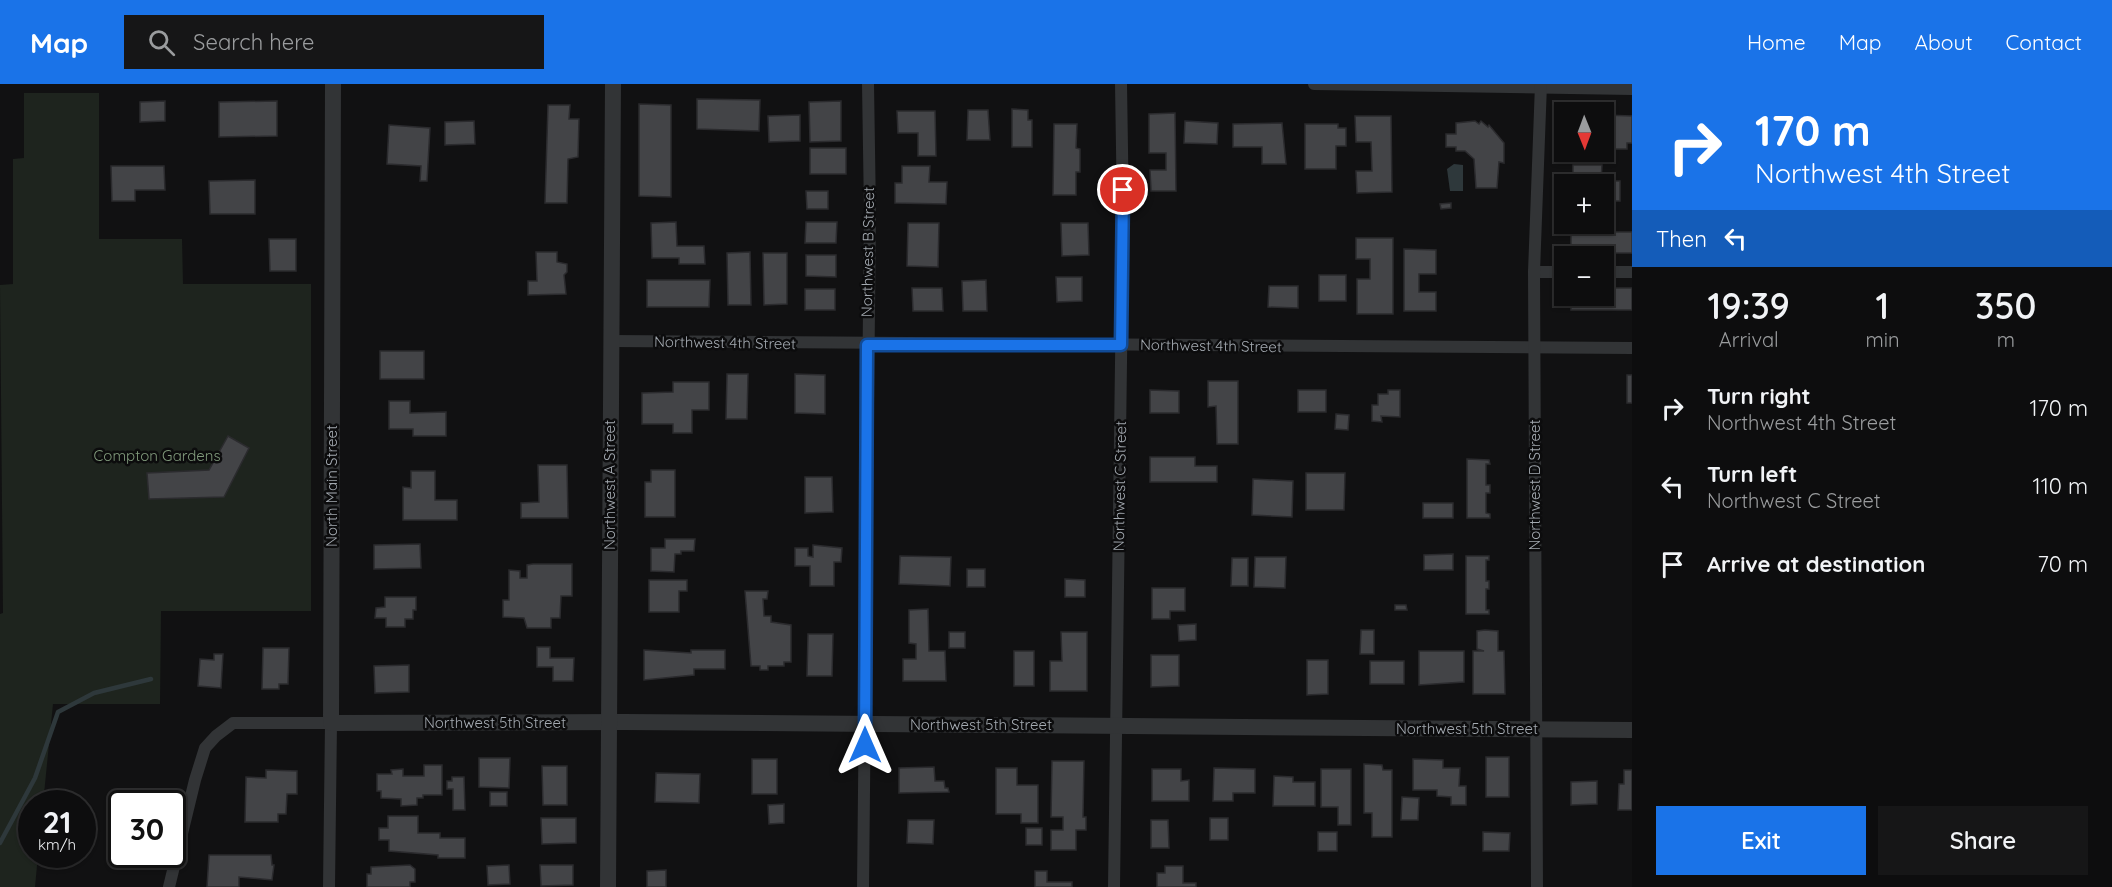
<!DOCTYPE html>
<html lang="en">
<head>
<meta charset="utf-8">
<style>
  :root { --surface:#0d0d0e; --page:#161617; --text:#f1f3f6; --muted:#9a9c9e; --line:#2d2d2e; --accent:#1a73e8 }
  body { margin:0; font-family:Quicksand,sans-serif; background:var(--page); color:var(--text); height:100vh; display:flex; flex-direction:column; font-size:22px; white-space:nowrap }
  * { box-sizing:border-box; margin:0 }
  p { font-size:20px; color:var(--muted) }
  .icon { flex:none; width:33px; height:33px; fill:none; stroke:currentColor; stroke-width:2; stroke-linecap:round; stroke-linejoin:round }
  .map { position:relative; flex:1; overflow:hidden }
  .details { display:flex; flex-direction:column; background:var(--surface); width:480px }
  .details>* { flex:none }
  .banner { background:#1a73e8; color:#fff; overflow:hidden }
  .needle { width:39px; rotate:179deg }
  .buttons { position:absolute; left:1554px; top:18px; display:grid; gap:12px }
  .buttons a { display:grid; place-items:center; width:60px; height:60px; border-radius:0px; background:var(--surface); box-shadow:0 2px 4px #0004,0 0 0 2px var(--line); font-size:30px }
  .speed { position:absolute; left:18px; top:706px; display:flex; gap:12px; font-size:30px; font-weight:700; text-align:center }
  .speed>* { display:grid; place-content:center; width:78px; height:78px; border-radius:50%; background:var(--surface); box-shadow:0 2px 4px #0004,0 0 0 2px var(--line); line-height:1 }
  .speed small { font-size:15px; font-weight:400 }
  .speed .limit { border:3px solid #111; border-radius:9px; background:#fff; color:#111 }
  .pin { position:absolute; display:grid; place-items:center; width:51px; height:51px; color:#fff; margin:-26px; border:3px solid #fff; border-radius:50%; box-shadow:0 2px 6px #0007 }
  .me { position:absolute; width:66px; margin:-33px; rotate:0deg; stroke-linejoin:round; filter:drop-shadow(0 0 4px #0008) }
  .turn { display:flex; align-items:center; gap:21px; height:126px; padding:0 24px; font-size:27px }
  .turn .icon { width:78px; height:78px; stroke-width:2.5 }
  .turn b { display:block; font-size:42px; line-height:51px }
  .then { display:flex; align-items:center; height:57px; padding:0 24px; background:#0003; gap:12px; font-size:22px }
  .eta { display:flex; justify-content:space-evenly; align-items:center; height:102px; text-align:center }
  .eta b { font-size:36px; font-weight:600; line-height:42px }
  .button { display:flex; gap:12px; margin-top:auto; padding:12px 24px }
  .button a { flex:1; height:69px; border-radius:0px; background:var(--accent); color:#fff; font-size:24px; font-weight:600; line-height:69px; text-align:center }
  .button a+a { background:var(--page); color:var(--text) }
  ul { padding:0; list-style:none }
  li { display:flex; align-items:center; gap:18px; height:78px; padding:0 24px }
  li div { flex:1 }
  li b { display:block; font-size:22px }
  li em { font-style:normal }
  header { display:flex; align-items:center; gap:36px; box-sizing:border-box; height:84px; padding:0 30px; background:var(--accent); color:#fff }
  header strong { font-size:28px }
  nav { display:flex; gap:33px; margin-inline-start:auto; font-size:21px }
  .search { width:420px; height:54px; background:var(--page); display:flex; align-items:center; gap:15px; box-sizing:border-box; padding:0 21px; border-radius:0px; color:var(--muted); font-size:22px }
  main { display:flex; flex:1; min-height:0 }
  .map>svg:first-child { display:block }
</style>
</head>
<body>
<header>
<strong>Map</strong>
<div class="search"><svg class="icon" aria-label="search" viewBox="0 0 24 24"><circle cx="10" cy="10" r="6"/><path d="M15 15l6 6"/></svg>Search here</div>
<nav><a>Home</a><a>Map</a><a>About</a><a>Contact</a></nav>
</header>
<main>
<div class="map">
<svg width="1632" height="803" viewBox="0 0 1632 803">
  <rect width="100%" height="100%" fill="#111112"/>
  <polygon fill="#1e241e" points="24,9 99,9 99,155 182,155 183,200 311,200 311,527 161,527 160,620 53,620 43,720 32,720 32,771 38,771 35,803 0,803 0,530 3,529 0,201 13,200 13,75 24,74"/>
  <polygon fill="#2e383b" points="1454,80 1463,81 1463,107 1450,107 1447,85"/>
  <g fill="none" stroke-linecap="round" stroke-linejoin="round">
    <polyline stroke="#2e383b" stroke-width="4.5" points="0,759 35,694 58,628 94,609 151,595"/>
  </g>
  <g fill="#434447" stroke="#2b2b2e" stroke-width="1.5">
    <polygon points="697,15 760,16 759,47 697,45"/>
    <polygon points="165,17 165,37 140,38 140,18"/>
    <polygon points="277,17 277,52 219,53 219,18"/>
    <polygon points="841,17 841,57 810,58 809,18"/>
    <polygon points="639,20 671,21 671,113 639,112"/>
    <polygon points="548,21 570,21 569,35 579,35 578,73 568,75 567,119 545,119"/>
    <polygon points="1012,25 1028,26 1028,36 1032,36 1032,63 1012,63"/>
    <polygon points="968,26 988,26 990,56 967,56"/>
    <polygon points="897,27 935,27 936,72 918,72 918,49 898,49"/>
    <polygon points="1175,29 1176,107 1151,107 1150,86 1166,86 1166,69 1149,69 1149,30"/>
    <polygon points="800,31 800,57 769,58 768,32"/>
    <polygon points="1604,31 1632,32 1632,59 1627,59 1627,65 1609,65 1610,62 1604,61"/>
    <polygon points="1355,32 1391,32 1392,108 1357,109 1356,87 1372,87 1371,58 1356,58"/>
    <polygon points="474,37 475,60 445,61 445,38"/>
    <polygon points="1185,37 1218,39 1217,60 1184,59"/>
    <polygon points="1475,37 1479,40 1481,37 1488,43 1489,41 1504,59 1504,79 1499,78 1497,104 1476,104 1474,75 1465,67 1456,67 1456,63 1446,63 1446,50 1456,50 1456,39"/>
    <polygon points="1282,39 1286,80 1262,80 1262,63 1233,63 1233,40"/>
    <polygon points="1054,40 1077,40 1076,64 1080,65 1080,88 1076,88 1076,111 1053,111"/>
    <polygon points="1305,40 1338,40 1338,44 1346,44 1346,62 1336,62 1336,85 1305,85"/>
    <polygon points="389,41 430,44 427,97 420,97 421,82 387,80"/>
    <rect x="810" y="64" width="36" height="26"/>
    <polygon points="1573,81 1602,81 1601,97 1620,97 1620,117 1604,117 1604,100 1573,100"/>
    <polygon points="111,82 164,82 165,106 135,106 135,117 112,117"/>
    <polygon points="902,82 930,82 929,98 947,98 946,120 895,119 895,99 902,99"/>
    <polygon points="255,96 255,130 210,130 209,97"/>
    <polygon points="806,107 828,107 828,125 807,125"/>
    <polygon points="1451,119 1451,124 1441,125 1440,120"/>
    <polygon points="676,138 677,162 704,162 705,180 679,180 679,174 652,174 651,139"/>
    <polygon points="806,138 837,138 836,159 805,159"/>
    <polygon points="908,139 939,139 938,183 907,182"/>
    <polygon points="1061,139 1088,139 1089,171 1062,172"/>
    <rect x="1571" y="148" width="61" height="21"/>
    <polygon points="1356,154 1393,154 1393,230 1357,230 1357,195 1370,195 1370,175 1356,175"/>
    <polygon points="269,155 296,155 296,187 270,187"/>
    <polygon points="1404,165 1436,166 1436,190 1419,190 1419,208 1436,208 1436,227 1404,227"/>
    <polygon points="536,168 557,168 557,178 567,180 567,188 564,191 566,210 528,211 528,197 537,197"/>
    <polygon points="750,168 751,221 728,221 727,169"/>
    <polygon points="763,169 787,169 787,220 764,221"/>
    <polygon points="806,171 836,171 836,193 806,192"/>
    <rect x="1319" y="191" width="27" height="26"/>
    <polygon points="1056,193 1082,193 1082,217 1057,218"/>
    <polygon points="647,196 710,196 709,223 647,223"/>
    <polygon points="986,196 987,227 963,227 962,197"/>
    <polygon points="1269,202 1298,202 1298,224 1268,223"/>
    <polygon points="912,204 942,204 943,227 913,227"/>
    <polygon points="1604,204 1632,204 1632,226 1571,226 1571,212 1604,212"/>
    <rect x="805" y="205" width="30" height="21"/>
    <rect x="380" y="267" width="44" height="28"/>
    <polygon points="727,290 748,290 747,335 726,335"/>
    <polygon points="795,290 825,291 825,330 795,329"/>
    <rect x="1627" y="291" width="5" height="28"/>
    <polygon points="1208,297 1238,297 1238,360 1217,360 1216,322 1208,323"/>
    <polygon points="673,298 709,298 709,326 692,326 692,349 673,349 673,340 642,340 642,309 673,308"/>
    <polygon points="1150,306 1179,307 1179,329 1150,329"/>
    <rect x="1298" y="306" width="28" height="22"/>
    <polygon points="1388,306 1400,306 1400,333 1381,332 1382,338 1372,337 1372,321 1378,321 1378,310 1388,310"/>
    <polygon points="389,317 410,317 410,329 446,328 446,352 413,352 413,345 389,345"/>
    <polygon points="1336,330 1349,331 1348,346 1335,345"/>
    <polygon points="228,352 249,364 224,413 149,415 147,389 209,386"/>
    <polygon points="1150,373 1195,373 1195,382 1217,382 1217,398 1150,398"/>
    <polygon points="1467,375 1489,376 1490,380 1486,380 1486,401 1490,401 1490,409 1486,409 1486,429 1490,430 1490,434 1467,434"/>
    <polygon points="538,381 567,381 568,434 521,434 521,419 539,418"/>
    <polygon points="651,386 675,386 675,433 645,433 645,398 651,398"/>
    <polygon points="411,387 435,387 435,416 457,416 457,436 403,436 403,403 411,404"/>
    <polygon points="1306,389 1345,389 1344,426 1306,426"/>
    <polygon points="805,393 832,393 833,428 805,429"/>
    <polygon points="1253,395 1293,397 1292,433 1252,431"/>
    <rect x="1423" y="419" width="30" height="15"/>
    <polygon points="665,455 695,455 694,467 681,467 681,470 675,470 674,488 651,487 651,464 665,464"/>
    <polygon points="420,460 421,484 374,485 374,461"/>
    <polygon points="813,461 842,464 841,478 834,478 834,502 810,502 810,482 795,482 795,464 808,464 808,472 813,473"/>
    <polygon points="1453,470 1453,486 1424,486 1424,471"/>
    <polygon points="900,472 951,473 950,502 899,500"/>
    <polygon points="1466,472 1489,472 1489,476 1486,476 1486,497 1489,497 1489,505 1486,505 1486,526 1489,526 1489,530 1466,530"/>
    <polygon points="1255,473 1286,473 1285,504 1254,503"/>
    <polygon points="1232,474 1248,474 1248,502 1231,502"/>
    <polygon points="533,480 572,480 572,512 561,512 560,534 551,534 551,544 527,544 524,534 503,533 503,516 509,516 509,486 520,487 520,494 527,494 527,481"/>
    <rect x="967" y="485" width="18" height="18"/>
    <polygon points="1065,495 1085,496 1085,513 1065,513"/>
    <polygon points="649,496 687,496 687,507 679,507 679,528 649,528"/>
    <polygon points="1152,504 1185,504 1185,527 1170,527 1170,535 1152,535"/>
    <polygon points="745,507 768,507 767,515 763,515 764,532 771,532 771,538 791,541 791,578 784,578 784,582 768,582 768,586 760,586 760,582 751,582"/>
    <polygon points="385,513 416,513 416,526 413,526 413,535 405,535 405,543 386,543 386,534 375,534 376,524 385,523"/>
    <polygon points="1395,521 1406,521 1407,526 1395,526"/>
    <polygon points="928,525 929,567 945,567 946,597 903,597 903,575 916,575 916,560 909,559 909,526"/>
    <polygon points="1196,540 1196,556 1179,557 1178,541"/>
    <polygon points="1361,546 1374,546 1374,570 1360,570"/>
    <polygon points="1485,546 1498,547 1498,567 1504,567 1505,610 1473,610 1473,567 1484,567 1477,565 1477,547"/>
    <rect x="949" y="548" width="16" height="16"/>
    <polygon points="1061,548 1087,548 1087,607 1050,607 1050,577 1062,577"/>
    <polygon points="808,550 833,550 832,592 807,592"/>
    <polygon points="537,563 550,563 550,574 574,574 573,597 553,597 553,583 537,583"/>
    <polygon points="263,564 289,564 288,600 279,600 279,605 262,605"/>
    <polygon points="644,566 691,569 691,566 725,566 725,585 694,585 694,591 644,596"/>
    <rect x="1014" y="567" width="20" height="35"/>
    <polygon points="1419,567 1464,567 1464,598 1419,601"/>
    <polygon points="214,570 223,570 221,604 198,602 200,575 214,576"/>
    <polygon points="1151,571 1179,571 1179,602 1151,603"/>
    <polygon points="1307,576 1328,576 1328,610 1307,611"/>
    <rect x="1370" y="577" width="34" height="23"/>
    <polygon points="409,581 409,608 375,609 374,582"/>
    <rect x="1486" y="673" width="23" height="40"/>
    <polygon points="479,674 510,674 509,704 479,703"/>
    <rect x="752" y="675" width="25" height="35"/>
    <polygon points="1413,675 1443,676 1443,684 1460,684 1459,702 1466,702 1466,721 1451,721 1451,713 1437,712 1437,706 1413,706"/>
    <polygon points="1052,677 1084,677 1083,733 1086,733 1086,746 1076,746 1076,766 1051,766 1051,746 1063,746 1063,733 1051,733"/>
    <polygon points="1364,680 1382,681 1383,686 1392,686 1392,753 1372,753 1372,729 1364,729"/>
    <polygon points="424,681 442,681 442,711 423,711 423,714 417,714 417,721 401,722 401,715 381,714 381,707 377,707 377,690 392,690 391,686 403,685 403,692 424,692"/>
    <polygon points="542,682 567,682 567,721 543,721"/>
    <polygon points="934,683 935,697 944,697 945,704 948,704 949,708 899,709 899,684"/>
    <polygon points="996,684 1017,684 1017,701 1038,701 1038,739 1021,739 1021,730 996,730"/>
    <polygon points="1214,684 1255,685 1255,709 1233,709 1233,717 1213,717"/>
    <polygon points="1152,685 1181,685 1181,697 1189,696 1189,717 1152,717"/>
    <polygon points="1321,685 1351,685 1351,741 1338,741 1338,723 1321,723"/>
    <polygon points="266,686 297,687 297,710 287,710 286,730 278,730 278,738 245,738 246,693 266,694"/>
    <polygon points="1624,686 1632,686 1632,726 1618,726 1619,700 1624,700"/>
    <polygon points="656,689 700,690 699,719 655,718"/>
    <polygon points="1274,692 1293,693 1293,698 1315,698 1315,722 1273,722"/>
    <polygon points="452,693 464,693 465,726 453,726 453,705 447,705 447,697 452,697"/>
    <polygon points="1597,697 1597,720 1571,721 1571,698"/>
    <rect x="490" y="708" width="17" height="14"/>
    <polygon points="1402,713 1419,714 1418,736 1401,736"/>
    <polygon points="784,720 784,739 769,740 768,721"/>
    <polygon points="388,732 418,732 418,749 440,749 440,754 465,754 465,774 438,774 438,771 389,767 389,756 379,756 379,744 388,744"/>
    <polygon points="541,734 576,734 576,759 542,760"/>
    <rect x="1210" y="734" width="18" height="22"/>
    <polygon points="908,736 934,736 933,760 907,759"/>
    <polygon points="1151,736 1168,736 1169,764 1151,764"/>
    <rect x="1026" y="744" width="16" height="17"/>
    <rect x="1318" y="748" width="19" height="19"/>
    <polygon points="1483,748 1510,749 1509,767 1483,767"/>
    <polygon points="209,771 271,771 272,781 274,781 272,796 239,793 239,803 207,803"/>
    <polygon points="410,781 415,785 415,798 410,798 410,803 367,803 367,790 371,790 371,783"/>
    <polygon points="509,781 510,800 488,801 487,782"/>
    <polygon points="540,781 573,781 573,801 541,802"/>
    <polygon points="1165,782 1183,782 1183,799 1196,799 1196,803 1157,803 1157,789 1165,789"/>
    <polygon points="666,786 666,803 647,803 647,787"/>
    <polygon points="1035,787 1047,787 1047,798 1072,798 1072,803 1035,803"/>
  </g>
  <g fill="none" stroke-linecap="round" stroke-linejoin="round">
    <g stroke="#323436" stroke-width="12">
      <polyline points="1314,0 1632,5"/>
      <polyline points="1534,188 1564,188"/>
      <polyline points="1604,188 1632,188"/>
      <polyline points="610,257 1632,264"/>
      <polyline points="169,803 195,696 205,664 216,652 233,639 331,639 329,803"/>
      <polyline points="863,803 870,129 868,0"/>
      <polyline points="1114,803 1123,129 1121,0"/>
      <polyline points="1537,803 1534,188 1541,0"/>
    </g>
    <g stroke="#323436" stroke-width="16">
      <polyline points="333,0 331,639 624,638 1632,646"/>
      <polyline points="608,803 613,0"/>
    </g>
  </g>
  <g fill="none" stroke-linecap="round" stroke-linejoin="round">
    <g stroke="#114b97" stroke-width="15">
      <polyline id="route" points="865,661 867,261 1121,261 1123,106"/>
    </g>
    <use href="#route" stroke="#1a73e8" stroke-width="10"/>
  </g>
  <g text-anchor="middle" stroke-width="5" stroke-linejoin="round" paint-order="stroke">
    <g font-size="15" fill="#a4aab1" stroke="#0c0c0d">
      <text transform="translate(868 168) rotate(-89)" y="5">Northwest B Street</text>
      <text transform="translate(725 259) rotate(1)" y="5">Northwest 4th Street</text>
      <text transform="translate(1211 262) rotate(1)" y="5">Northwest 4th Street</text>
      <text transform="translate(610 401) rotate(-90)" y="5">Northwest A Street</text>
      <text transform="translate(1535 401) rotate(-90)" y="5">Northwest D Street</text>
      <text transform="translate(332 402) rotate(-90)" y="5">North Main Street</text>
      <text transform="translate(1120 402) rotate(-89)" y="5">Northwest C Street</text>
      <text x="495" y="644">Northwest 5th Street</text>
      <text x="981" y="646">Northwest 5th Street</text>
      <text x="1467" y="650">Northwest 5th Street</text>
    </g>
    <g font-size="15" fill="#819a7c" stroke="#0c0c0d">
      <text x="157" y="377">Compton Gardens</text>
    </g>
  </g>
</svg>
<div class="buttons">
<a><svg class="needle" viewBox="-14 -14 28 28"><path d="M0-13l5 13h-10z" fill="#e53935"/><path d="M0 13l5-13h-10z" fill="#9a9c9e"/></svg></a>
<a>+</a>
<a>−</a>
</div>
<div class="speed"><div>21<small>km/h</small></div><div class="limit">30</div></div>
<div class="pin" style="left:1123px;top:106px;background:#d93025"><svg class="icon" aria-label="arrive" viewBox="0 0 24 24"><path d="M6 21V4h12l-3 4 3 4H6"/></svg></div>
<svg class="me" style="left:865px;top:661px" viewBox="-20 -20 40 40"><path d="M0-17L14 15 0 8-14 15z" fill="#1a73e8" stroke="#fff" stroke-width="4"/></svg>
</div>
<section class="details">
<div class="banner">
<div class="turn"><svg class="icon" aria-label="right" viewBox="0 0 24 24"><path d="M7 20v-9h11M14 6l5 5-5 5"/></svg><div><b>170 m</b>Northwest 4th Street</div></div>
<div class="then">Then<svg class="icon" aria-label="left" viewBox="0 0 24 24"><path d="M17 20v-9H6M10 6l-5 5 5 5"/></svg></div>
</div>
<div class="eta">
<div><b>19:39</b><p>Arrival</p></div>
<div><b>1</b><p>min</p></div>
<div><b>350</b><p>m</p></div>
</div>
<ul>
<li><svg class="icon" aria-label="right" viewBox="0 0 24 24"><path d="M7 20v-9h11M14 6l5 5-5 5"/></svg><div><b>Turn right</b><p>Northwest 4th Street</p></div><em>170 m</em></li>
<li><svg class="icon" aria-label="left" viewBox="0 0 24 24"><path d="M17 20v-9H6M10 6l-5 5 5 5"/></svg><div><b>Turn left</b><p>Northwest C Street</p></div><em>110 m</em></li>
<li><svg class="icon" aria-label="arrive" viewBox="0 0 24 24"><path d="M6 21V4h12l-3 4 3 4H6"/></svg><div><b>Arrive at destination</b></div><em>70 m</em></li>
</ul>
<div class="button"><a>Exit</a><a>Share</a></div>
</section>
</main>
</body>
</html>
